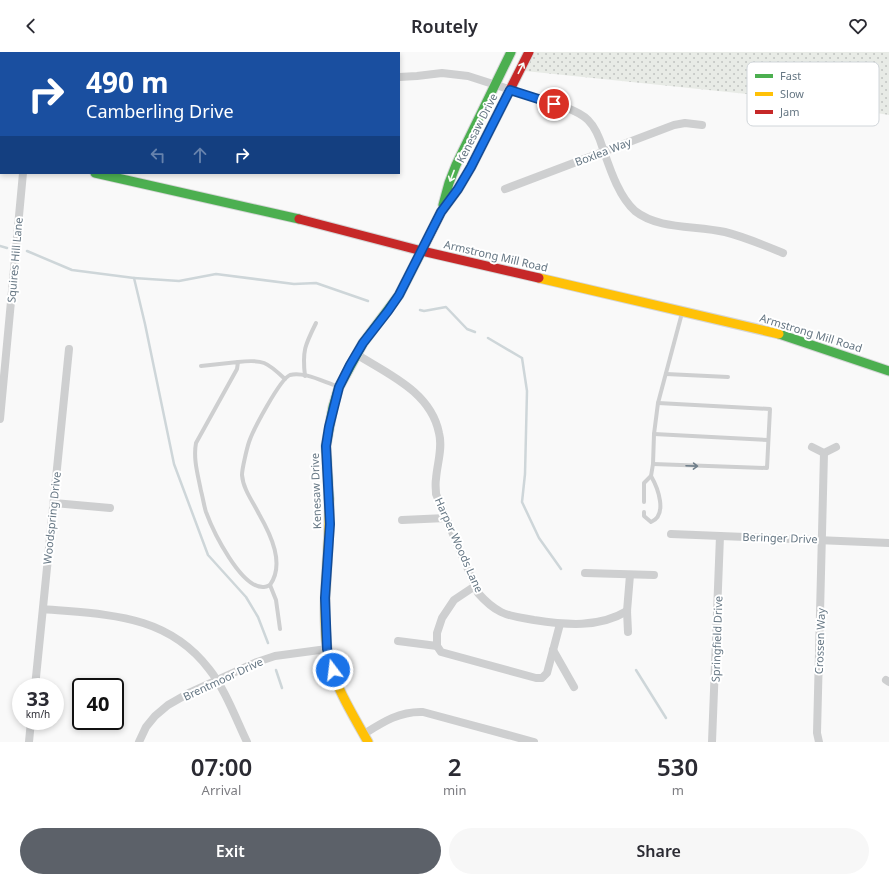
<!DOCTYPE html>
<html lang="en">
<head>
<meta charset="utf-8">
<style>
  :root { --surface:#fff; --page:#f7f7f7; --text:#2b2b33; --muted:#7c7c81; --accent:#5c6169 }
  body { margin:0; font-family:"Noto Sans",sans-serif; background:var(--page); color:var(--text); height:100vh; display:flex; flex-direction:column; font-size:15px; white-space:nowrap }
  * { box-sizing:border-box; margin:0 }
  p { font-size:13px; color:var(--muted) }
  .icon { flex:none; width:22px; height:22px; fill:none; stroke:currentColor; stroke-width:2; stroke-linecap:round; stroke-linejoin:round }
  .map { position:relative; height:690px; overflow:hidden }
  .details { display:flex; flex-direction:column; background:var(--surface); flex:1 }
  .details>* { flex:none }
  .banner { position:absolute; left:0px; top:0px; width:400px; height:122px; box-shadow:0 2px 6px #0003; background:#1a4fa0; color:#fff; overflow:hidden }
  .speed { position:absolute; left:12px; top:626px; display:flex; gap:8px; font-size:20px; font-weight:700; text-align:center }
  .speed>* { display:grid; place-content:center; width:52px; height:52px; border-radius:50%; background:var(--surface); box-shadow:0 2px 6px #0003; line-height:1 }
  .speed small { font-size:10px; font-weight:400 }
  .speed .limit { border:2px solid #111; border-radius:6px; background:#fff; color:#111 }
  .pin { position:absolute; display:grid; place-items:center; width:34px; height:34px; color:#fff; margin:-17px; border:2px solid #fff; border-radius:50%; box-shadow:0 1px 4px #0007 }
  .me { position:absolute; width:44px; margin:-22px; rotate:345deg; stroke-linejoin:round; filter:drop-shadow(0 0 3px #0008) }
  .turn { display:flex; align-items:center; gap:14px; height:84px; padding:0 20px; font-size:18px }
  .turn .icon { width:52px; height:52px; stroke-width:2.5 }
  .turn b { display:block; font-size:28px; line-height:34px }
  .lanes { display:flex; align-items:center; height:38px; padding:0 20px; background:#0003; justify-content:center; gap:20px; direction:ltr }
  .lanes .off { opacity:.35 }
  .eta { display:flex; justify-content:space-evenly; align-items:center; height:68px; text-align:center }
  .eta b { font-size:24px; font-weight:600; line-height:28px }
  .cta { display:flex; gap:8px; margin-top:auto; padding:8px 20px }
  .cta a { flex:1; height:46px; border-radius:24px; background:var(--accent); color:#fff; font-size:16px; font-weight:600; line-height:46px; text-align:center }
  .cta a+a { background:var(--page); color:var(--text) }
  header { display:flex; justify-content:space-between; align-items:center; height:52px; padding:0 20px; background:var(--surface); font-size:18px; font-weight:600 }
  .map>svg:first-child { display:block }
</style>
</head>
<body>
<header><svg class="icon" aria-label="back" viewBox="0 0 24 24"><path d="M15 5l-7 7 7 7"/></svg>Routely<svg class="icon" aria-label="heart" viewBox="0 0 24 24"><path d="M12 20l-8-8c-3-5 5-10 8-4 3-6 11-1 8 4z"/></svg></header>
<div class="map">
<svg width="889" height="690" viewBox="0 0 889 690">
  <defs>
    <pattern id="grass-dots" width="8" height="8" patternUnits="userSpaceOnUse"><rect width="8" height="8" fill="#e8ebe6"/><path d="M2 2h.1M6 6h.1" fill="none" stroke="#c0c3c0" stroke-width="1.8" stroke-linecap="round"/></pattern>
  </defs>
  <rect width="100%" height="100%" fill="#f9f9f9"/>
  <polygon fill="url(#grass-dots)" points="535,0 889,0 889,63 785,46 525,19"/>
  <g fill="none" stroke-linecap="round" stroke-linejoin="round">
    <g stroke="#ced6d9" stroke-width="2.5">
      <polyline points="0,194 7,196"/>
      <polyline points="27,199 72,218 134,226 145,272 174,412 208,503 246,545 258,565 268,591"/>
      <polyline points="134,226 179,229 216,222 294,232 316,231 368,249"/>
      <polyline points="420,258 424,259 446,255 467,277 475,280"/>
      <polyline points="488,286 522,306 527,339 525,422 522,450 539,486 561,517"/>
      <polyline points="276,618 282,636"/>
      <polyline points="636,618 666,666"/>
    </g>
    <g stroke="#d5d6d7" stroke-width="11">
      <g id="fast">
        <polyline points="95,121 299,167"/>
        <polyline points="443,153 449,131 456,113 511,0"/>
        <polyline points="779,282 889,319"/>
        <polyline points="329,447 326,394 333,355 339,335 363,291 399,243 421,200"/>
      </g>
    </g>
    <g stroke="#d5d6d7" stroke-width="11">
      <g id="slow">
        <polyline points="0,99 1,100"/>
        <polyline points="539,226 779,282"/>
        <path d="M329 447C331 497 321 546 327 596 330 627 353 663 368 690"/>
      </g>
    </g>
    <g stroke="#d5d6d7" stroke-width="11">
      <g id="jam">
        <polyline points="299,167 422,199 539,226"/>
        <polyline points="421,200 441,160 458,137 471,115 529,0"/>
      </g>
    </g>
    <g stroke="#cecfd0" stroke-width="4">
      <path d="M238 310C263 307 267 310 285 327"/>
      <path d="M201 314 238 310 237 317 196 391C193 407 198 423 201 439 203 446 204 454 206 460 213 479 241 537 264 535 266 535 268 534 270 533L276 548 280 577"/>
      <polyline points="666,322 728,325"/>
      <path d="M305 324C302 299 305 293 316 271"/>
      <polyline points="654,382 768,388"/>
      <polyline points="653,412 767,416 770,357 658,351"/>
      <polyline points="644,450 644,431 651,424 653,412 654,382 658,351 682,261"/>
      <path d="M644 460V464L651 470C668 463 658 436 651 424"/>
      <path d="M270 533C285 512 271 483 259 462 253 450 243 437 242 423 242 417 247 396 249 390 253 378 280 327 290 323 303 319 324 330 337 334"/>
    </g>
    <g stroke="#cecfd0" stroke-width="8">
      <polyline points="211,0 221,1"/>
      <polyline points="191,1 197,0"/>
      <path d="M399 25 417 24 442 21 468 24 567 56C575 59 582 62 588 68 596 76 600 87 603 97 610 117 619 145 635 159 659 178 696 173 725 180 745 185 764 193 783 201"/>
      <polyline points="505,137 674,73 685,71 702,73"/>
      <path d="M356 302C388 322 431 340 439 381 443 396 437 412 436 427 435 432 436 437 436 442L478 541C485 549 491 555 501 560 511 565 523 566 534 568 566 573 599 576 627 559"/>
      <polyline points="0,367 23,121"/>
      <polyline points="812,395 824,401 836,395"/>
      <polyline points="54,451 110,456"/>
      <polyline points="402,468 446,466"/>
      <polyline points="671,482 889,491"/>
      <polyline points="585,521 654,523"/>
      <polyline points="475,534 454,548 442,566 437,581 437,594 441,600 536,626 542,626 547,621 560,572"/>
      <path d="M43 557C106 563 166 561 209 617 225 637 236 667 247 690"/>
      <polyline points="628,580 627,559 630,523"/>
      <polyline points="398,589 437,594"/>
      <polyline points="553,598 574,635"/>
      <polyline points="886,628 889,630"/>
      <polyline points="35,635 69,297"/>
      <path d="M364 682C383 670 400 659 423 660L534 690"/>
      <polyline points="29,690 31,669"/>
      <polyline points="139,690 146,675 155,664 168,653 189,641 257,610 275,604 327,597"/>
      <polyline points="712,690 720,484"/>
      <polyline points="819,690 817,681 824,401"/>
    </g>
    <use href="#fast" stroke="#4caf50" stroke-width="9"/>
    <use href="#slow" stroke="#ffc107" stroke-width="9"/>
    <use href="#jam" stroke="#c62828" stroke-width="9"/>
  </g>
  <defs><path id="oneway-shaft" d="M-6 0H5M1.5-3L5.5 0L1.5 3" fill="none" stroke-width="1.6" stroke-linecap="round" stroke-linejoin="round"/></defs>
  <g stroke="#f6fbf6">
    <use href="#oneway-shaft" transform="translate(521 16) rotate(-63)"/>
    <use href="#oneway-shaft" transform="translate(452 124) rotate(111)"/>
  </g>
  <use stroke="#707f8b" href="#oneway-shaft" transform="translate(692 414) rotate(2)"/>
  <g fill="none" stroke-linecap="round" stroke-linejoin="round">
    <g stroke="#114b97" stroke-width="10">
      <polyline id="route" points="333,618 327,597 325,546 330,472 326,394 329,375 339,335 350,313 363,291 388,259 399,243 441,160 458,137 471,115 510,38 554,52"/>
    </g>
    <use href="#route" stroke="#1a73e8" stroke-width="7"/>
  </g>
  <g text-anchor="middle" stroke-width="4" stroke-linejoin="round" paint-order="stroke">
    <g font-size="11" fill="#657683" stroke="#fff">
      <text transform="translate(477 76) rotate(-63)" y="4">Kenesaw Drive</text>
      <text transform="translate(603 100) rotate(-21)" y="4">Boxlea Way</text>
      <text transform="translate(496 204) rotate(13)" y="4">Armstrong Mill Road</text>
      <text transform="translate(15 208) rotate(-85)" y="4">Squires Hill Lane</text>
      <text transform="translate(811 281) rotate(17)" y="4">Armstrong Mill Road</text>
      <text transform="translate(316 439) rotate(-92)" y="4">Kenesaw Drive</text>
      <text transform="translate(52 466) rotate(-84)" y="4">Woodspring Drive</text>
      <text transform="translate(780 486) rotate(2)" y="4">Beringer Drive</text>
      <text transform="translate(459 493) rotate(66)" y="4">Harper Woods Lane</text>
      <text transform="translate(717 587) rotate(-88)" y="4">Springfield Drive</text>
      <text transform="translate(820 589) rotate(-88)" y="4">Crossen Way</text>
      <text transform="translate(223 627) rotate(-25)" y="4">Brentmoor Drive</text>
    </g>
  </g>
  <rect x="747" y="10" width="132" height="64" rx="6" fill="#fff" stroke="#d1d6da" stroke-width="1"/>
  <rect x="755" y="22" width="18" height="4" fill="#4caf50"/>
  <rect x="755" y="40" width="18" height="4" fill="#ffc107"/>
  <rect x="755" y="58" width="18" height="4" fill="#c62828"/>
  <g font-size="11" fill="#657683">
    <text x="780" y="28">Fast</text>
    <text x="780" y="46">Slow</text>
    <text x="780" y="64">Jam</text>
  </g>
</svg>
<div class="speed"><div>33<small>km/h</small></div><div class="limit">40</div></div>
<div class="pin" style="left:554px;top:52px;background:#d93025"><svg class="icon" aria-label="arrive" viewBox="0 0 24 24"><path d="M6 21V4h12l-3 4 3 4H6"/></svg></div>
<svg class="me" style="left:333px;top:618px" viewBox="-20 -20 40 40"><circle r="17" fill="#1a73e8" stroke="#fff" stroke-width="3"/><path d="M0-11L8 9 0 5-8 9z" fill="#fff"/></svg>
<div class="banner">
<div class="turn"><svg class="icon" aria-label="right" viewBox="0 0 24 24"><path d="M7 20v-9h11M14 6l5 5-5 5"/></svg><div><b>490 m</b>Camberling Drive</div></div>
<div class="lanes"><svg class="icon off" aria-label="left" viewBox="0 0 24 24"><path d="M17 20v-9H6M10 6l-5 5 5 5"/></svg><svg class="icon off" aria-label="ahead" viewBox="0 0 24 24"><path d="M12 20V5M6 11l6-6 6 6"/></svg><svg class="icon" aria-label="right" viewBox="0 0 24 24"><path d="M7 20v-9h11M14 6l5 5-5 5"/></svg></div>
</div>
</div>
<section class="details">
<div class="eta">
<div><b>07:00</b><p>Arrival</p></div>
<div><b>2</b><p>min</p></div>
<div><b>530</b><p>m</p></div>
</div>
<div class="cta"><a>Exit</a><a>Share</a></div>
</section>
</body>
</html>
